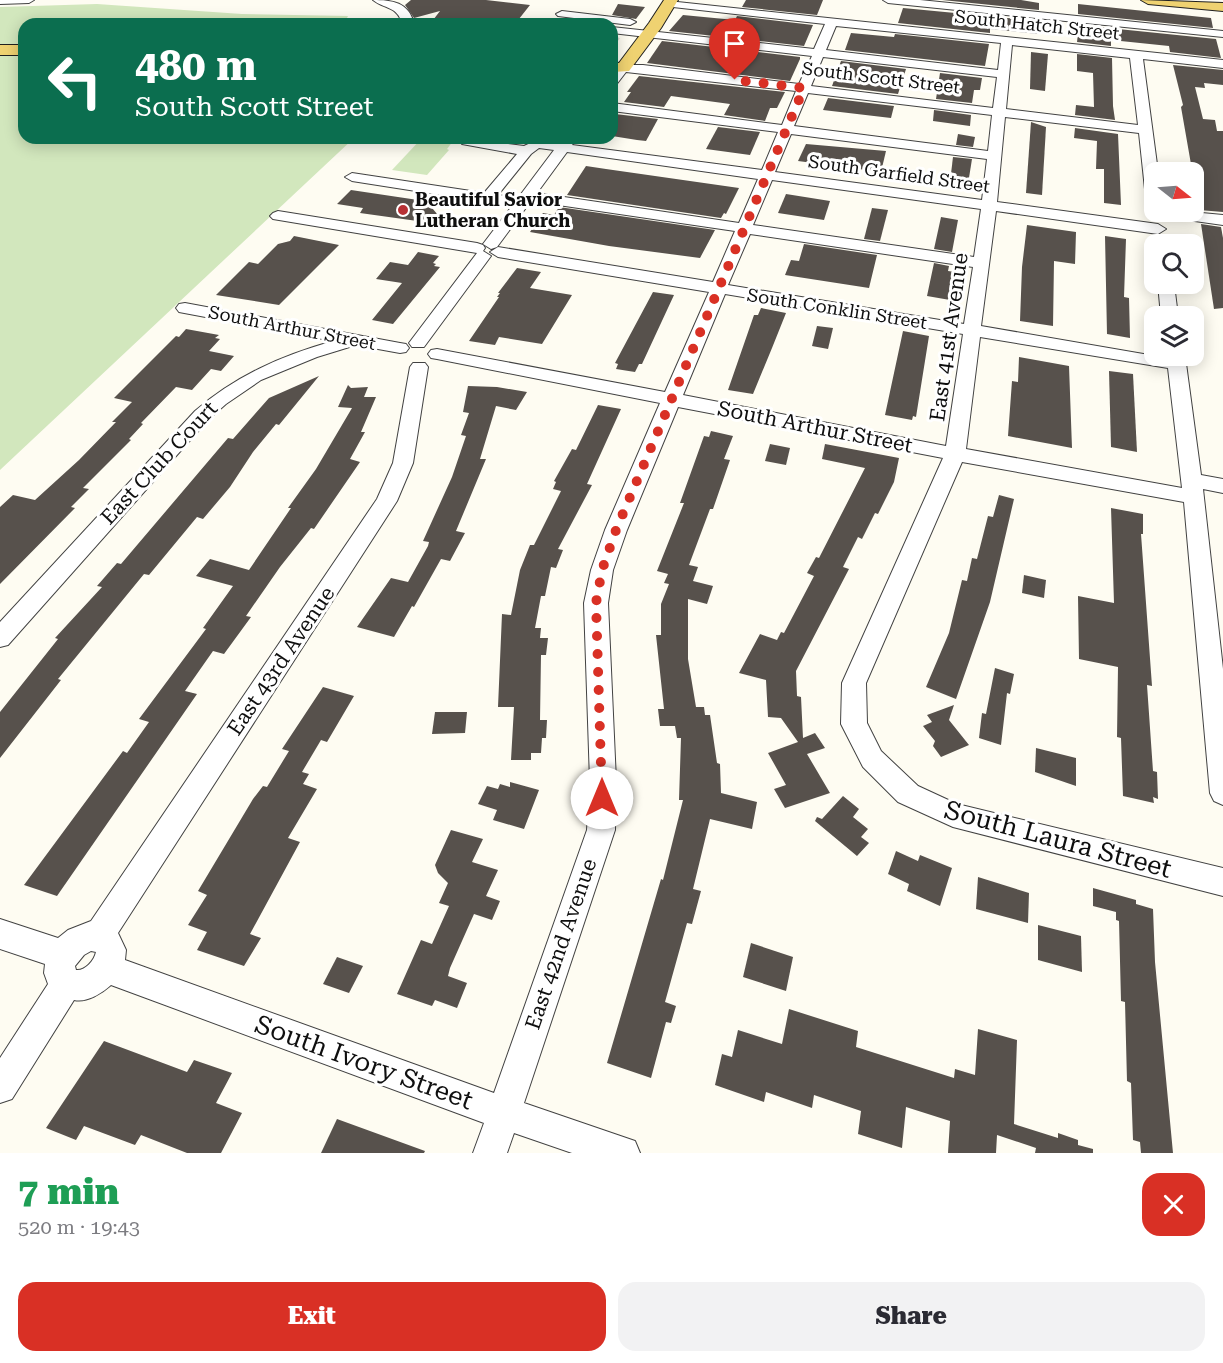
<!DOCTYPE html>
<html lang="en">
<head>
<meta charset="utf-8">
<style>
  :root { --surface:#fff; --page:#f2f2f3; --text:#2b2b33; --muted:#7c7c81; --accent:#d93025 }
  body { margin:0; font-family:"Roboto Serif",serif; background:var(--page); color:var(--text); height:100vh; display:flex; flex-direction:column; font-size:22px; white-space:nowrap }
  * { box-sizing:border-box; margin:0 }
  p { font-size:20px; color:var(--muted) }
  .icon { flex:none; width:33px; height:33px; fill:none; stroke:currentColor; stroke-width:2; stroke-linecap:round; stroke-linejoin:round }
  .map { position:relative; height:1153px; overflow:hidden }
  .panel { display:flex; flex-direction:column; background:var(--surface); flex:1 }
  .panel>* { flex:none }
  .guide { position:absolute; left:18px; top:18px; width:600px; height:126px; border-radius:18px; box-shadow:0 3px 15px #0003; background:#0b6e4f; color:#fff; overflow:hidden }
  .needle { width:39px; rotate:107deg }
  .controls { position:absolute; left:1144px; top:162px; display:grid; gap:12px }
  .controls a { display:grid; place-items:center; width:60px; height:60px; border-radius:12px; background:var(--surface); box-shadow:0 3px 15px #0003; font-size:30px }
  .pin { position:absolute; display:grid; place-items:center; width:51px; height:51px; color:#fff; margin:-62px -26px; border-radius:50% 50% 50% 0; rotate:-45deg; box-shadow:0 0 6px #0007 }
  .pin .icon { rotate:45deg }
  .me { position:absolute; width:66px; margin:-33px; rotate:0deg; stroke-linejoin:round; filter:drop-shadow(0 0 4px #0008) }
  .turn { display:flex; align-items:center; gap:21px; height:126px; padding:0 18px; font-size:27px }
  .turn .icon { width:78px; height:78px; stroke-width:2.5 }
  .turn b { display:block; font-size:42px; line-height:51px }
  .round { display:grid; place-items:center; flex:none; width:63px; height:63px; border-radius:18px; background:var(--page) }
  .summary { display:flex; align-items:center; justify-content:space-between; height:102px; padding:0 18px }
  h1 { font-size:36px; font-weight:800; line-height:45px; color:#1e9e55 }
  .cta { display:flex; gap:12px; margin-top:auto; padding:12px 18px }
  .cta a { flex:1; height:69px; border-radius:18px; background:var(--accent); color:#fff; font-size:24px; font-weight:800; line-height:69px; text-align:center }
  .cta a+a { background:var(--page); color:var(--text) }
  .map>svg:first-child { display:block }
</style>
</head>
<body>
<div class="map">
<svg width="1223" height="1153" viewBox="0 0 1223 1153">
  <rect width="100%" height="100%" fill="#fefcf2"/>
  <g fill="#d2e7bd">
    <polygon points="97,4 242,14 348,16 344,24 24,24 24,138 354,138 0,470 0,7"/>
    <polygon points="422,138 453,141 447,149 449,150 427,175 392,170"/>
  </g>
  <g fill="#57514c">
    <polygon points="411,0 486,0 530,5 515,24 430,24 440,11 414,18 405,5"/>
    <polygon points="746,0 823,0 817,15 742,7"/>
    <polygon points="942,0 1021,0 1039,3 1039,10"/>
    <polygon points="618,4 645,7 636,19 612,15"/>
    <polygon points="1078,4 1211,18 1213,28 1078,14"/>
    <polygon points="903,8 1039,21 1039,34 990,29 990,33 898,23"/>
    <polygon points="683,15 735,20 737,16 813,25 804,46 669,31"/>
    <polygon points="1079,25 1216,39 1221,58 1170,52 1169,46 1111,40 1111,46 1077,42"/>
    <polygon points="851,33 894,37 895,34 989,44 985,66 845,50"/>
    <polygon points="662,41 800,57 800,59 790,81 647,63"/>
    <polygon points="1031,52 1048,54 1045,91 1030,89"/>
    <polygon points="1077,54 1112,58 1113,106 1115,120 1075,115 1076,105 1094,107 1093,73 1077,71"/>
    <polygon points="841,61 906,69 898,94 832,86"/>
    <polygon points="1173,65 1223,70 1223,85 1204,83 1205,88 1195,87 1203,119 1215,120 1217,131 1223,131 1223,212 1199,210 1181,107 1183,105"/>
    <polygon points="940,73 982,78 980,90 974,90 972,103 936,99"/>
    <polygon points="639,76 785,92 777,108 770,108 765,121 724,115 730,104 671,96 664,107 624,102 631,92 627,92"/>
    <polygon points="828,98 894,106 891,118 823,110"/>
    <polygon points="934,110 971,115 970,126 933,121"/>
    <polygon points="615,114 658,119 646,141 637,140 612,136 612,118"/>
    <polygon points="1031,122 1046,127 1042,195 1026,193"/>
    <polygon points="718,127 760,132 750,155 706,149"/>
    <polygon points="1075,128 1118,134 1121,205 1104,203 1104,169 1096,169 1097,141 1074,138"/>
    <polygon points="958,134 975,137 973,147 956,145"/>
    <polygon points="806,144 886,151 881,172 798,161"/>
    <polygon points="953,157 972,159 968,184 950,182"/>
    <polygon points="586,166 606,169 739,188 726,214 724,213 721,218 567,195"/>
    <polygon points="351,190 418,200 424,198 446,225 360,213 363,208 337,204"/>
    <polygon points="786,194 830,201 824,220 778,213"/>
    <polygon points="559,207 715,230 700,258 609,246 530,232 543,213 554,215"/>
    <polygon points="872,208 888,210 880,241 864,239"/>
    <polygon points="941,217 958,220 952,252 934,249"/>
    <polygon points="1201,224 1221,227 1223,238 1223,308 1214,309"/>
    <polygon points="1027,225 1076,232 1075,264 1054,261 1053,326 1020,321 1022,267"/>
    <polygon points="294,236 339,245 279,305 216,295 249,262 258,264 278,244 290,241"/>
    <polygon points="1105,236 1126,239 1124,297 1129,298 1130,338 1107,334"/>
    <polygon points="804,244 877,255 869,288 785,275 791,260 799,261"/>
    <polygon points="418,252 439,256 433,263 436,264 434,266 440,267 393,324 372,320 402,283 376,279 390,262 408,265"/>
    <polygon points="934,263 949,266 948,271 955,272 950,300 927,296"/>
    <polygon points="517,268 541,272 530,288 572,295 542,344 499,337 495,345 469,341 499,297 497,297 500,293 498,293"/>
    <polygon points="653,292 674,295 642,364 639,364 635,372 616,369 618,364 615,363"/>
    <polygon points="761,308 786,313 772,348 753,394 728,390 754,315 758,315"/>
    <polygon points="817,326 833,328 828,349 812,346"/>
    <polygon points="186,329 219,335 215,338 220,339 209,351 234,356 221,371 211,369 192,390 176,387 141,423 143,424 129,439 131,440 83,488 89,489 71,507 75,508 0,584 0,507 13,495 35,500 79,460 116,422 112,422 132,402 114,398 176,336 179,337"/>
    <polygon points="903,331 929,336 916,417 913,416 912,420 885,415"/>
    <polygon points="1019,357 1069,366 1072,448 1008,436 1012,381 1018,382"/>
    <polygon points="1109,371 1133,374 1137,452 1111,447"/>
    <polygon points="319,376 279,425 276,424 253,452 230,487 203,519 197,517 149,575 144,574 58,679 61,680 0,758 0,712 58,639 55,638 102,587 97,586 117,563 121,564 228,438 233,439 269,398"/>
    <polygon points="348,385 351,388 368,387 364,397 376,397 361,432 365,432 350,459 360,462 314,529 311,528 280,567 246,616 251,617 224,654 213,651 185,691 197,694 57,896 24,885 123,751 127,753 149,722 139,719 206,629 203,628 233,586 196,576 210,559 249,570 291,508 288,508 316,469 352,408 338,407"/>
    <polygon points="468,386 497,387 527,392 516,410 496,406 480,459 486,459 456,531 465,533 450,561 441,559 414,607 412,606 394,637 357,627 391,578 408,582 428,546 429,542 423,541 452,477 466,436 461,435 469,413 463,412"/>
    <polygon points="598,405 621,409 587,484 592,485 558,549 563,550 556,568 551,567 545,596 541,596 535,628 541,628 540,638 548,638 546,655 541,655 540,720 547,720 546,738 542,738 541,753 531,753 531,760 511,760 514,707 498,707 502,614 511,615 520,570 530,545 534,545 561,491 553,489 556,482 554,481 572,449 576,450"/>
    <polygon points="711,431 733,436 724,459 730,460 713,509 710,509 689,565 698,567 693,581 713,586 707,604 688,599 688,659 696,707 704,707 705,715 710,715 717,763 720,764 721,793 757,802 752,829 710,819 693,889 701,891 692,924 687,923 665,1002 676,1006 671,1023 666,1022 651,1078 607,1063 661,879 663,880 683,800 679,800 681,738 677,738 675,726 660,726 658,709 664,709 656,635 661,635 661,604 669,584 664,583 668,574 657,571 684,503 680,503 704,436 709,437"/>
    <polygon points="770,444 790,448 786,465 765,461"/>
    <polygon points="825,444 899,458 894,482 878,514 875,513 862,539 858,537 843,567 849,569 796,671 797,696 801,697 803,738 815,733 825,748 807,754 830,793 785,808 774,789 786,785 768,753 798,742 781,718 768,717 766,680 739,673 760,634 777,640 781,632 784,633 814,576 807,573 816,557 819,558 865,468 822,459"/>
    <polygon points="999,495 1014,499 990,602 956,699 926,687 949,633 962,580 967,581 972,558 977,559 988,516 993,517"/>
    <polygon points="1111,508 1143,514 1143,534 1141,534 1152,686 1147,685 1153,771 1157,772 1158,799 1153,797 1154,803 1123,796 1121,738 1117,737 1118,667 1079,659 1078,596 1114,603"/>
    <polygon points="1024,575 1046,580 1044,598 1022,593"/>
    <polygon points="995,668 1014,674 1010,694 1007,693 1001,745 979,738 982,713 986,714"/>
    <polygon points="323,687 354,696 327,742 321,740 302,772 309,774 303,784 317,789 288,838 300,842 250,934 261,938 244,966 197,950 207,932 188,925 207,895 198,891 253,799 263,786 267,787 289,751 282,749"/>
    <polygon points="954,705 949,720 969,745 941,757 933,746 935,741 923,726 932,722 927,715"/>
    <polygon points="435,712 467,712 465,733 432,734"/>
    <polygon points="1036,748 1076,758 1076,786 1035,772"/>
    <polygon points="510,782 539,790 524,829 493,820 497,810 478,804 487,786 498,789 500,784 510,787"/>
    <polygon points="843,796 859,809 853,817 868,829 861,837 869,843 857,856 815,821 817,817 822,819"/>
    <polygon points="451,830 483,839 472,862 498,870 486,896 500,901 492,920 474,914 450,968 448,976 467,983 457,1008 435,1000 432,1006 397,994 421,940 432,944 449,906 439,903 448,883 438,873 435,865"/>
    <polygon points="896,851 918,861 920,855 952,868 940,906 907,891 909,884 888,874"/>
    <polygon points="978,877 1029,893 1028,923 976,909"/>
    <polygon points="1093,888 1136,900 1136,904 1153,909 1155,962 1173,1153 1141,1153 1140,1142 1133,1140 1131,1083 1127,1081 1125,1002 1121,1001 1119,921 1116,920 1116,912 1093,906"/>
    <polygon points="1038,925 1081,936 1082,972 1038,960"/>
    <polygon points="751,943 793,957 786,991 743,977"/>
    <polygon points="337,957 363,966 349,993 323,984"/>
    <polygon points="789,1009 858,1031 856,1047 954,1078 955,1069 975,1075 978,1029 1017,1040 1014,1124 1058,1138 1058,1133 1078,1140 1078,1145 1093,1149 1093,1153 1035,1153 1036,1148 997,1135 996,1153 948,1153 950,1121 906,1107 902,1148 858,1134 861,1111 814,1095 812,1108 766,1092 764,1102 715,1085 722,1054 732,1057 738,1030 782,1044"/>
    <polygon points="104,1041 187,1072 194,1060 232,1073 216,1103 242,1113 221,1153 187,1153 141,1135 135,1145 84,1126 76,1140 46,1128"/>
    <polygon points="337,1119 425,1151 424,1153 321,1153"/>
  </g>
  <g fill="none" stroke-linecap="round" stroke-linejoin="round">
    <polyline stroke="#dad8d0" stroke-width="12" stroke-dasharray="12 6" stroke-linecap="butt" points="612,39 615,35"/>
    <g stroke="#424242" stroke-width="2">
      <g id="minor">
        <polygon points="0,0 34,0 29,3 0,4"/>
        <path d="M373 0C392 0 409 2 414 24H402C398 6 384 9 373 0Z"/>
        <polygon points="883,0 920,0 1223,31 1223,37 888,3"/>
        <path d="M668 1 1223 60V68L1143 59 1158 172H1155V212H1191L1223 215V225L1152 215 1147 208 1139 133 1005 117 997 202 1158 224 1166 229 1158 234 996 211 981 326 1155 356H1185L1201 475 1223 479V493L1203 489 1223 669V805L1214 801 1210 793 1184 502 962 462 866 683 867 723 881 751 918 786 957 804 1223 868V896L953 827 898 802 863 767 841 724 842 683 943 458 678 407 627 530 613 570 608 603 616 781 615 830 524 1103 635 1141 640 1153H572L514 1133 507 1153H473L484 1123 111 985C102 993 87 1003 74 1000L12 1099 0 1103V1058L48 984 44 973 45 964 0 949V919L58 938 68 930 91 921 377 499 393 463 410 367 413 363H425L428 367 413 463 397 501 118 933 126 950 125 960 494 1093 587 830 590 781 584 603 591 570 605 530 660 403 437 359 431 358 428 354 431 350 437 349 665 392 709 292 498 257 490 252 498 247 713 282 735 231 531 201 497 247 491 249 483 244 512 206 352 181 345 177 352 173 484 193 517 154 462 144 460 141 462 138 524 146 537 140 559 143 563 138H577L572 145 762 170 778 132 612 111V103L782 125 796 91 626 72 616 85 612 86V74L619 65H643L799 84 812 56 612 33V27L814 49 825 24 664 6V2ZM836 26 1001 43 998 70 826 50ZM1012 45 1130 58 1138 125 1006 109ZM823 57 997 77 993 108 811 86ZM808 93 992 115 988 151 794 126ZM791 134 987 159 982 200 775 172ZM539 148 554 150 518 198 498 195 531 154ZM567 152 758 179 739 223 537 193ZM772 180 981 209 974 257 753 225ZM750 234 973 267 964 324 728 285ZM725 294 963 334 946 446 683 395ZM980 337 1168 368 1182 488 966 449ZM91 951 96 952C94 961 85 971 76 970L75 966 84 955Z"/>
        <polygon points="562,11 630,19 636,22 630,25 558,16 556,14"/>
        <polygon points="278,211 477,243 483,245 485,248 483,251 491,256 424,347 412,347 409,343 477,253 273,219 270,216 273,213"/>
        <polygon points="1158,284 1174,284 1178,316 1161,316"/>
        <path d="M185 303 400 343 406 344 409 348 406 352 400 353 356 345 317 357 261 380 226 404 209 419 8 645 0 647V622L195 411C237 375 281 356 333 341L179 312 176 308 179 304Z"/>
      </g>
    </g>
    <g stroke="#202020" stroke-width="2">
      <g id="major">
        <polygon points="664,0 678,0 661,28 629,71 612,72 612,62 619,63 649,23"/>
        <polygon points="1141,0 1223,3 1223,11 1148,4"/>
        <rect x="0" y="45" width="24" height="10"/>
      </g>
    </g>
    <use href="#minor" fill="#fff" fill-rule="evenodd"/>
    <use href="#major" fill="#efd271" fill-rule="evenodd"/>
  </g>
  <g fill="none" stroke-linecap="round" stroke-linejoin="round">
    <polyline stroke="#d93025" stroke-width="10" stroke-dasharray="0 18" points="602,798 596,603 602,570 616,530 804,88 735,80"/>
  </g>
  <circle fill="#b73034" stroke="#fff" stroke-width="2" cx="403" cy="210" r="6"/>
  <g text-anchor="middle" stroke-width="6" stroke-linejoin="round" paint-order="stroke">
    <g font-size="18" fill="#0f0f0f" stroke="#fff">
      <text transform="translate(1037 25) rotate(6)" y="6">South Hatch Street</text>
      <text transform="translate(881 78) rotate(7)" y="6">South Scott Street</text>
      <text transform="translate(899 174) rotate(8)" y="6">South Garfield Street</text>
      <text transform="translate(837 309) rotate(9)" y="6">South Conklin Street</text>
      <text transform="translate(292 328) rotate(11)" y="6">South Arthur Street</text>
    </g>
    <g font-size="18" font-weight="bold" fill="#0f0f0f" stroke="#fff" text-anchor="start">
      <text x="415" y="206">Beautiful Savior<tspan x="415" dy="21">Lutheran Church</tspan></text>
    </g>
    <g font-size="21" fill="#0f0f0f" stroke="#fff">
      <text transform="translate(949 337) rotate(-82)" y="7">East 41st Avenue</text>
      <text transform="translate(815 427) rotate(11)" y="7">South Arthur Street</text>
      <text transform="translate(159 463) rotate(-47)" y="7">East Club Court</text>
      <text transform="translate(281 661) rotate(-56)" y="7">East 43rd Avenue</text>
      <text transform="translate(561 944) rotate(-71)" y="7">East 42nd Avenue</text>
    </g>
    <g font-size="26" fill="#0f0f0f" stroke="#fff">
      <text transform="translate(1058 839) rotate(15)" y="9">South Laura Street</text>
      <text transform="translate(364 1062) rotate(20)" y="9">South Ivory Street</text>
    </g>
  </g>
</svg>
<div class="controls">
<a><svg class="needle" viewBox="-14 -14 28 28"><path d="M0-13l5 13h-10z" fill="#e53935"/><path d="M0 13l5-13h-10z" fill="#7c7c81"/></svg></a>
<a><svg class="icon" aria-label="search" viewBox="0 0 24 24"><circle cx="10" cy="10" r="6"/><path d="M15 15l6 6"/></svg></a>
<a><svg class="icon" aria-label="layers" viewBox="0 0 24 24"><path d="M12 4l9 5-9 5-9-5zM3 14l9 5 9-5"/></svg></a>
</div>
<div class="pin" style="left:735px;top:80px;background:#d93025"><svg class="icon" aria-label="arrive" viewBox="0 0 24 24"><path d="M6 21V4h12l-3 4 3 4H6"/></svg></div>
<svg class="me" style="left:602px;top:798px" viewBox="-20 -20 40 40"><circle r="19" fill="#fff"/><path d="M0-13L10 11 0 6-10 11z" fill="#d93025"/></svg>
<div class="guide">
<div class="turn"><svg class="icon" aria-label="left" viewBox="0 0 24 24"><path d="M17 20v-9H6M10 6l-5 5 5 5"/></svg><div><b>480 m</b>South Scott Street</div></div>
</div>
</div>
<section class="panel">
<div class="summary"><div><h1>7 min</h1><p>520 m · 19:43</p></div><a class="round" style="background:#d93025;color:#fff"><svg class="icon" aria-label="close" viewBox="0 0 24 24"><path d="M6 6l12 12M18 6L6 18"/></svg></a></div>
<div class="cta"><a>Exit</a><a>Share</a></div>
</section>
</body>
</html>
